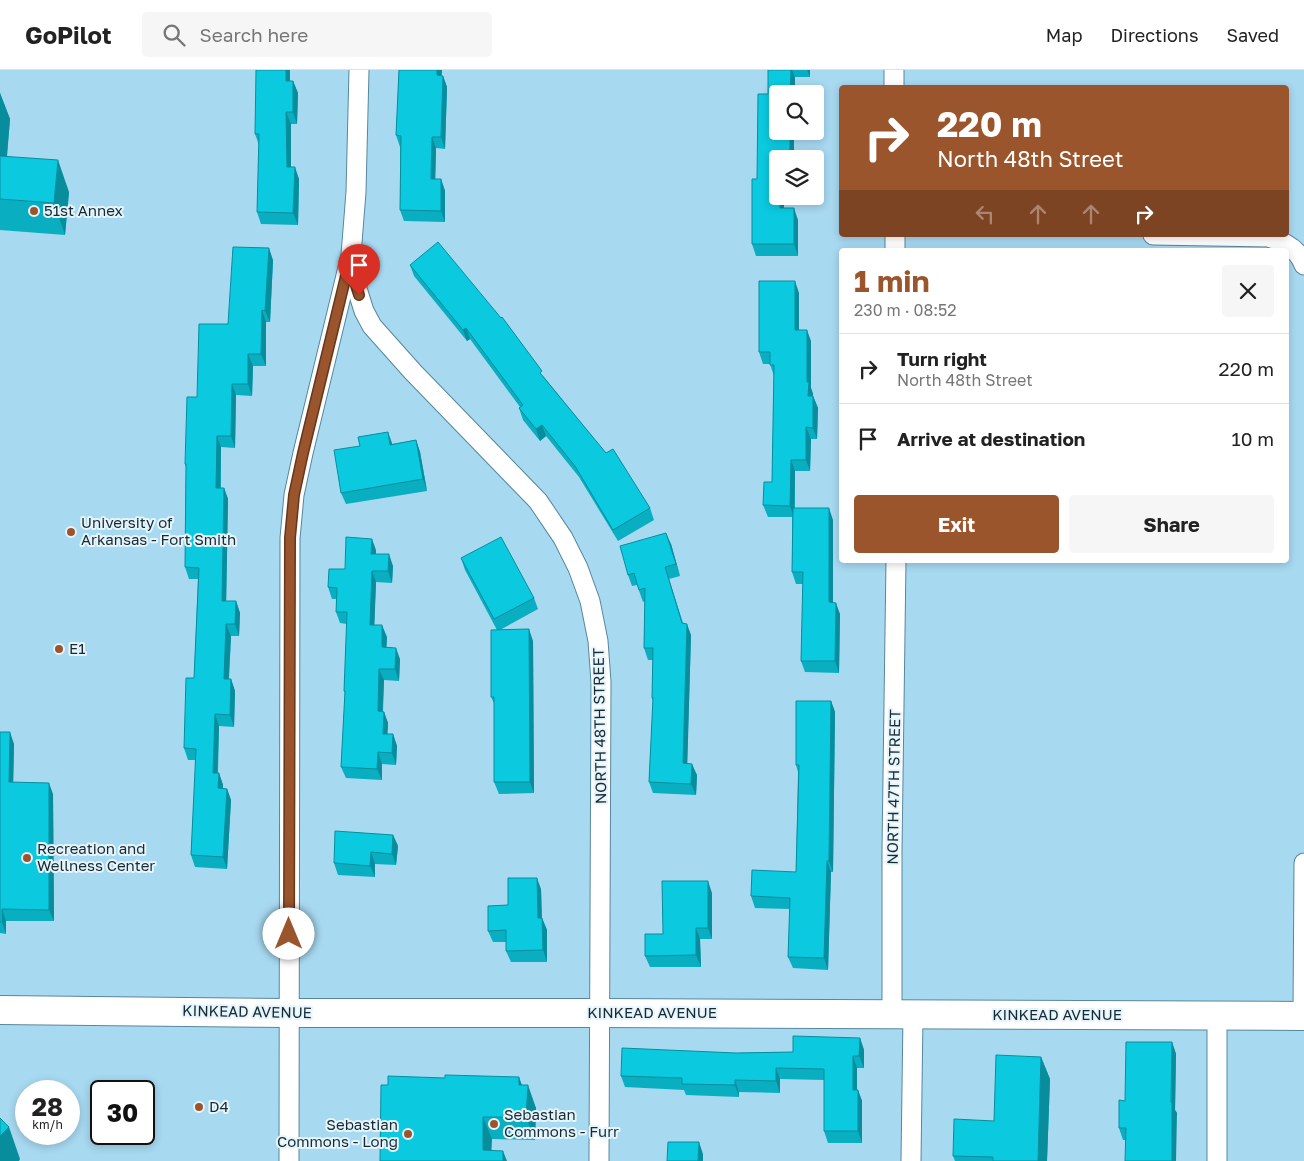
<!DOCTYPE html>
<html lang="en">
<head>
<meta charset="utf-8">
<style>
  :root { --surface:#fff; --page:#f6f6f6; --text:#222; --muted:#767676; --line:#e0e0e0; --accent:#9b552c }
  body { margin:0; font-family:"Golos Text",sans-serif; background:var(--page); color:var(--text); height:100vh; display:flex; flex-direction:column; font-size:19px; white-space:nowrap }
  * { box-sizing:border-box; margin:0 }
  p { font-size:16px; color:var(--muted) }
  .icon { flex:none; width:28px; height:28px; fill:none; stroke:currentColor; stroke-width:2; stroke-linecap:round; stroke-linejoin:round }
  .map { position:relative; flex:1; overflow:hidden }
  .details { position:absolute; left:839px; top:178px; width:450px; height:315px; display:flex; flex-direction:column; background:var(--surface); border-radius:5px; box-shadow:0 2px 8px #0003 }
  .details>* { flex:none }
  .hud { position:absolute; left:839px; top:15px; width:450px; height:152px; border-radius:5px; box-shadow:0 2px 8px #0003; background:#9b552c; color:#fff; overflow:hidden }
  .tools { position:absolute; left:769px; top:15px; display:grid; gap:10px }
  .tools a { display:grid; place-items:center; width:55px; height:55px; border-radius:5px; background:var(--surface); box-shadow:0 2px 8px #0003; font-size:25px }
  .speed { position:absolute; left:15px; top:1010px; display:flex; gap:10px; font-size:25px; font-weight:700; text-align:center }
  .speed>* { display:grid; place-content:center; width:65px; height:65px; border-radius:50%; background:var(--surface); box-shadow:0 2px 8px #0003; line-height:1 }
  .speed small { font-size:12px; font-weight:400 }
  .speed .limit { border:2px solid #111; border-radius:8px; background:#fff; color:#111 }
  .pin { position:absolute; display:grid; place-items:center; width:42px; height:42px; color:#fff; margin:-51px -21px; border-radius:50% 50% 50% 0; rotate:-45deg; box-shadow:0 0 5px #0007 }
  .pin .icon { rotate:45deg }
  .me { position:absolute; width:55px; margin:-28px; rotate:0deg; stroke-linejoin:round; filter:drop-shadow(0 0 4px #0008) }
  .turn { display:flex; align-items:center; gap:18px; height:105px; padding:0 15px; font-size:22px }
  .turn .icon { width:65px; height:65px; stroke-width:2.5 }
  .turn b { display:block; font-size:35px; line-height:42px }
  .lanes { display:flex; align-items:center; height:48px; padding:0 15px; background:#0003; justify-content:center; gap:25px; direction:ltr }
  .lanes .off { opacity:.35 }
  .round { display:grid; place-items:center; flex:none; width:52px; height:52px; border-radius:5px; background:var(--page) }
  .headline { display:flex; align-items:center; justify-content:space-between; height:85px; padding:0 15px }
  h1 { font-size:30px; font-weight:700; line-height:38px; color:var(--accent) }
  .button { display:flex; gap:10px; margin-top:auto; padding:10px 15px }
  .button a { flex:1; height:58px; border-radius:5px; background:var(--accent); color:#fff; font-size:20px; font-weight:700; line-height:58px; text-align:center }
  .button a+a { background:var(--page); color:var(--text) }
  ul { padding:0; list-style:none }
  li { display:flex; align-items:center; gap:15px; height:70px; padding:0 15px; border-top:1px solid var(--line) }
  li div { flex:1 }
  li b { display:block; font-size:19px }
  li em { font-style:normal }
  header { display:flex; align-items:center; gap:30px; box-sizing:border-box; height:70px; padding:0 25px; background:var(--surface); border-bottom:1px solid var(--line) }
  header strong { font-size:24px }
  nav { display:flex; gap:28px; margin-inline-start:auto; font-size:18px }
  .search { width:350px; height:45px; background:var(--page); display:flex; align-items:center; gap:12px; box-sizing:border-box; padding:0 18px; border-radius:5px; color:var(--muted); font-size:19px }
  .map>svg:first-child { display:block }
</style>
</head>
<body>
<header>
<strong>GoPilot</strong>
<div class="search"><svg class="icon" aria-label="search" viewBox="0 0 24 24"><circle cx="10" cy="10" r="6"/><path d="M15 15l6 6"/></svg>Search here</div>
<nav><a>Map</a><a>Directions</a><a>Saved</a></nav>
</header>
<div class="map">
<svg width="1304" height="1091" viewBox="0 0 1304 1091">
  <rect width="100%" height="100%" fill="#a7d9f1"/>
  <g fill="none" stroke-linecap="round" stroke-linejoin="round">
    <g stroke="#57879d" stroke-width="21">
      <g id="street">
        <polyline points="894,0 894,18"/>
        <polyline points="895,165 895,180"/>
        <path d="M1153 165 1268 167C1283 171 1298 178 1304 195"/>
        <polyline points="352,194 354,209 364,241 372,256 413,302 538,431 563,468 578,498 590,531 598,571 601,612 599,1091"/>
        <polyline points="892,944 892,780 896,490"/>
        <polyline points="1303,946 1304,793"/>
        <polyline points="289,1091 290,468 294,425 303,383 351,185 356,122 359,0"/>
        <polyline points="911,1091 913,945"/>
        <polyline points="1217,1091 1217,946"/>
      </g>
    </g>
    <g stroke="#57879d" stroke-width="30">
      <polyline id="secondary" points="0,940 289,943 600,943 1304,946"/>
    </g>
    <use href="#street" stroke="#fff" stroke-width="19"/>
    <use href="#secondary" stroke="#fff" stroke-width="28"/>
  </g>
  <g fill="#09aec1">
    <polygon points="399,0 442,0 441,6 443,6 447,17 445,79 436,78 435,109 441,109 445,121 445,152 404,151 400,140 400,77 396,65"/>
    <polygon points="768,0 810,0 810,7 795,7 778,61 794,61 794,89 778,89 784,138 798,150 798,186 756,186 752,174 768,24"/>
    <polygon points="290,11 293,11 298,23 297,54 291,54 291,97 299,109 298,155 261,154 257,142 259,75 255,64"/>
    <polygon points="0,23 10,49 7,87 69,122 65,165 0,160"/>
    <polygon points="273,190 270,252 266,252 266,296 253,296 252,326 236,325 235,378 221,377 221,418 224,418 228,429 226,531 236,531 240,543 239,566 231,566 229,609 231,609 235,621 234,657 219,656 218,703 219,703 223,715 223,718 227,719 231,730 227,799 195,797 191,785 196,690 188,690 184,678 194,608 198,509 189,509 185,497 186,397 185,394 197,327 228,254"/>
    <polygon points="410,195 544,307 650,438 654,450 618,471 579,407 546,366 540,371 523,350 519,338 520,337 470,269 467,271 414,206"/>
    <polygon points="799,223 799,260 811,271 811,318 813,324 813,326 818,338 817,369 811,369 810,401 795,401 795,438 833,450 833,533 840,544 839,603 805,602 801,591 803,514 796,514 792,502 792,447 768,447 763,435 772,412 774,306 770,294 763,294 759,282"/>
    <polygon points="416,370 420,382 427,421 346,434 341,423 392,374"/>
    <polygon points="671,474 680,506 669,509 683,553 691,565 687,693 697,705 696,725 653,723 649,712 653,631 652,628 653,590 648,590 644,578 645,531 643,532 637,515 632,516 628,505"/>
    <polygon points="376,480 376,484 393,496 392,513 376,512 374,555 387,567 386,577 400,589 399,611 384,610 383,642 384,642 388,653 387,664 393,664 397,676 396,695 382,694 382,710 346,708 341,697 345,623 344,621 347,554 340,553 336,542 337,529 332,529 328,517 345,499"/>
    <polygon points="461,488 534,528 538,539 500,560 533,571 534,723 499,724 494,712 494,633 491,627 497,560 465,500"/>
    <polygon points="831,631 835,642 833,802 831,802 828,900 793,898 788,887 790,839 755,838 751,826 796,802 798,702 796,695"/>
    <polygon points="0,662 14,674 13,712 53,724 54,851 6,851 6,864 0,863"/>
    <polygon points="393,765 398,776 396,795 375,794 375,807 338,805 334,793"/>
    <polygon points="541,819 542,848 547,860 547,892 511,892 506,881 506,872 493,872 488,861 508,835"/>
    <polygon points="712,823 712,869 700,869 701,897 650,897 645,886 663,864"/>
    <polygon points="860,968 864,980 864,998 857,998 857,1020 858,1020 862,1031 862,1073 828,1073 824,1061 824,1010 780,1009 780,1023 739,1022 739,1027 686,1025 684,1020 625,1017 621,1006 736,983 793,982"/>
    <polygon points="1172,972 1176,984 1175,1040 1177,1043 1126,1070 1123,1070 1119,1058 1125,1031"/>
    <polygon points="1041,987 1050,1009 1047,1091 955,1091 953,1086 994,1051"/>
    <polygon points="522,1015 536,1038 535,1070 492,1069 380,1091"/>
  </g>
  <g fill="#088d9d">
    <polygon points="286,0 290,0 290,23 286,11"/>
    <polygon points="437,0 442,0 441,17 437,5"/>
    <polygon points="791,0 792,0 795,7 795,24 790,24"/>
    <polygon points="807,0 810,0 810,7"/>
    <polygon points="443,6 447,17 445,79 441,67"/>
    <polygon points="293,11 298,23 297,54 293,42"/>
    <polygon points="0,23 10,49 4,118 0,106"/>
    <polygon points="286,42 291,54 291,109 287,97"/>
    <rect x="790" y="61" width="4" height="28"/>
    <polygon points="432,67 436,78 435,121 431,109"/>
    <polygon points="58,90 69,122 65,165 54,133"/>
    <polygon points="295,97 299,109 298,155 293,143"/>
    <polygon points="441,109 445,121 445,152 441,141"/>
    <polygon points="780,126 784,126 784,150 780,138"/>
    <polygon points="794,138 798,150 798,186 794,174"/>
    <polygon points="269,178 273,190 270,252 265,241"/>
    <polygon points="795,211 799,223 799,272 795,260"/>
    <polygon points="262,240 266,252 266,296 261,284"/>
    <polygon points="466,258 470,269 467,271 463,260"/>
    <polygon points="807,260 811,271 811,318 813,324 813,338 808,326 807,312"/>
    <polygon points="248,284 253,296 252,326 248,314"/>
    <polygon points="232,314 236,325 235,378 231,366"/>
    <polygon points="813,326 818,338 817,369 813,358"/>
    <polygon points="542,355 546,366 540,371 536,359"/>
    <polygon points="806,357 811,369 810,401 806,390"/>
    <polygon points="388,362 392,373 394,386 390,375"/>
    <polygon points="217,366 221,377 220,429 216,418"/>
    <polygon points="416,370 420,382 427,421 423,409"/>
    <polygon points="791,390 795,401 794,447 790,436"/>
    <polygon points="224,418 228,429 226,542 222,531"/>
    <polygon points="829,438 833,450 833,544 829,532"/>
    <polygon points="666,463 671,474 680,506 676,494"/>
    <polygon points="372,469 376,480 376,495 371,484"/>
    <polygon points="389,484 393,496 392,513 388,501"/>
    <polygon points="665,497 669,509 686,565 682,553"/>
    <polygon points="372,501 376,512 374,566 370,555"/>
    <polygon points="236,531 240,543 239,566 235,554"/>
    <polygon points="836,533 840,544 839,603 835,591"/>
    <polygon points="226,554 231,566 228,621 224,609"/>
    <polygon points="687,554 691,565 687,705 683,693"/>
    <polygon points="382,555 387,567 386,589 382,577"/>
    <polygon points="529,559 533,571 534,723 530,712"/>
    <polygon points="396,578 400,589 399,611 395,599"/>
    <polygon points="379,599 384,610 382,653 378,641"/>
    <polygon points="231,609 235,621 234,657 230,645"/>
    <polygon points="831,631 835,642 833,802 829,791"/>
    <polygon points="384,642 388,653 387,675 383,664"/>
    <polygon points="215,644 219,656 217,714 213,703"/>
    <polygon points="10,662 14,674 13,724 9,712"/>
    <polygon points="393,664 397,676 396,695 392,683"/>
    <polygon points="378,682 382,694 382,710 377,699"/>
    <polygon points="692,694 697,705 696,725 691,714"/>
    <polygon points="219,703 223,715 222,730 218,718"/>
    <polygon points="49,713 53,724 54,851 49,840"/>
    <polygon points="227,719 231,730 227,799 223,787"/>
    <polygon points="393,765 398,776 396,795 392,784"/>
    <polygon points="371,782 375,794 375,807 370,796"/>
    <polygon points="827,791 831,802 828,900 824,888"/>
    <polygon points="537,808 541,819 542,860 538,848"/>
    <polygon points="708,811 712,823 712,869 708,858"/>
    <polygon points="2,839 6,851 6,864 2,852"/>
    <polygon points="542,848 547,860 547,892 543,880"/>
    <polygon points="696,858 700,869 701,897 696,885"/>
    <polygon points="860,968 864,980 864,998 859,986"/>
    <polygon points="1172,972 1176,984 1175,1040 1177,1043 1176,1091 1172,1091"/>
    <polygon points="853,986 857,998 857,1031 853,1020"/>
    <polygon points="1041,987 1050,1009 1047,1091 1038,1091"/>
    <polygon points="776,998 780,1009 780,1023 776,1011"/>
    <polygon points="519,1007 527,1029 528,1015 536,1038 535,1070 526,1047 519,1015"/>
    <polygon points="735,1010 739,1022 739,1027 735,1015"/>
    <polygon points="858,1020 862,1031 862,1073 858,1061"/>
    <polygon points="483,1047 492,1069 491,1091 483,1080"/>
    <polygon points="9,1057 20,1089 19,1091 0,1091 0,1066"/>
    <polygon points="699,1072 703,1084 703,1091 698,1091"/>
    <polygon points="503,1081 507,1091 503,1091"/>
  </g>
  <g fill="#0bcae0" stroke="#088d9d">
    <polygon points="256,0 286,0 286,11 293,11 293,42 286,42 287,97 295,97 293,143 257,142 259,64 255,64"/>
    <polygon points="399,0 437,0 437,5 443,6 441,67 432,67 431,109 441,109 441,141 400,140 401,66 396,65"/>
    <polygon points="768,0 791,0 790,24 778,24 778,61 790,61 790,88 780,87 780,89 778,89 778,126 780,126 780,138 794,138 794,174 752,174 752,109 757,109 758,24 768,24"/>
    <polygon points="0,86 58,90 54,133 0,129"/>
    <polygon points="438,172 501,248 502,247 542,301 540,303 606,383 613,379 650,438 613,460 575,396 542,355 536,359 519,338 523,335 466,258 463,260 410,195"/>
    <polygon points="233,177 269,178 265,241 262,240 261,284 248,284 248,314 232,314 231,366 217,366 216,418 224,418 222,531 236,531 235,554 226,554 224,609 231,609 230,645 215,644 213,703 219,703 218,718 227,719 223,787 191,785 196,679 184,678 186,608 194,608 199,498 185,497 186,394 185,394 187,327 197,327 199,254 228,254"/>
    <polygon points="759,211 795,211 795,260 807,260 807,312 809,312 808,326 813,326 813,358 806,357 806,390 791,390 790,436 763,435 764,412 772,412 774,295 770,295 770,282 759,282"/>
    <polygon points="388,362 390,375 416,370 423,409 341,423 334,380 360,376 358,367"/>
    <polygon points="793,438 829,438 829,532 836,533 835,591 801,591 803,502 792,502"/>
    <polygon points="666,463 676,494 665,497 682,553 687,554 683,693 692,694 691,714 649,712 653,628 652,628 653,578 644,578 645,518 639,520 634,503 628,505 620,476"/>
    <polygon points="346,467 372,469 371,484 389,484 388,501 372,501 370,555 382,555 382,577 396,578 395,599 379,599 378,641 384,642 383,664 393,664 392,683 378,682 377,699 341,697 345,621 344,621 347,542 336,542 337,518 328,517 329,499 345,499"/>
    <polygon points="501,467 534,528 494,549 461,488"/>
    <polygon points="529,559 530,712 494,712 494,627 491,627 491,560"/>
    <polygon points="796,631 831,631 829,791 827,791 824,888 788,887 790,828 751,826 752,800 796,802 799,695 796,695"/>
    <polygon points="0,662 10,662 9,712 49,713 49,840 2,839 2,852 0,852"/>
    <polygon points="335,761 393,765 392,784 371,782 370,796 334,793"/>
    <polygon points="508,808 537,808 538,848 542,848 543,880 506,881 506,860 488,861 488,836 508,835"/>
    <polygon points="662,811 708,811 708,858 696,858 696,885 645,886 645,864 663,864"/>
    <polygon points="793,966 860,968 859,986 853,986 853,1020 858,1020 858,1061 824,1061 824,999 776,998 776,1011 735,1010 735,1015 682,1014 682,1008 621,1006 622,978 736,983 793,982"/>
    <polygon points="1126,972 1172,972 1171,1032 1172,1032 1172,1091 1125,1091 1126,1058 1119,1058 1119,1030 1125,1031"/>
    <polygon points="996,985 1041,987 1038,1091 993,1091 993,1087 953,1086 954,1049 994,1051"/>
    <polygon points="445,1005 519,1007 519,1015 528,1015 526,1047 483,1047 483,1080 503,1081 503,1091 380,1091 381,1015 388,1015 388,1006 445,1008"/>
    <polygon points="0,1048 9,1057 0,1066"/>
    <polygon points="668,1072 699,1072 698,1091 667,1091"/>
  </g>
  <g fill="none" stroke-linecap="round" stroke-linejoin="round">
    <g stroke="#65371d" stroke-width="12">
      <polyline id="route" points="289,864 290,468 294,425 303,383 351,185 354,209 359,225"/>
    </g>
    <use href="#route" stroke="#9b552c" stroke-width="9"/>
  </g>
  <g fill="#9b552c" stroke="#e6f4fc" stroke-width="2">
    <circle cx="34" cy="141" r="5"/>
    <circle cx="71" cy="462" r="5"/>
    <circle cx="59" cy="579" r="5"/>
    <circle cx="27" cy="788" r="5"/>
    <circle cx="199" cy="1037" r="5"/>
    <circle cx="494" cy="1054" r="5"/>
    <circle cx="408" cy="1064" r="5"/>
  </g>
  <g text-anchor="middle" stroke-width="4" stroke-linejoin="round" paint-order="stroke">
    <g font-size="15" fill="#172b34" stroke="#e6f4fc" text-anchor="start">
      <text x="44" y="146">51st Annex</text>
      <text x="81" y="458">University of<tspan x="81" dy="17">Arkansas - Fort Smith</tspan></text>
      <text x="69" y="584">E1</text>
      <text x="37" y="784">Recreation and<tspan x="37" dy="17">Wellness Center</tspan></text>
      <text x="209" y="1042">D4</text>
      <text x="504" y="1050">Sebastian<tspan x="504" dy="17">Commons - Furr</tspan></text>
      <text x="398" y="1060" text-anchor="end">Sebastian<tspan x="398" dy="17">Commons - Long</tspan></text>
    </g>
    <g font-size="15" fill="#172b34" stroke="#e6f4fc">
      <text transform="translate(600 656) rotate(-91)" y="5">NORTH 48TH STREET</text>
      <text transform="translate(894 717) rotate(-89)" y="5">NORTH 47TH STREET</text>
      <text transform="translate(247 942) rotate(1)" y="5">KINKEAD AVENUE</text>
      <text x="652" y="948">KINKEAD AVENUE</text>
      <text x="1057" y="950">KINKEAD AVENUE</text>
    </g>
  </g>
</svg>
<div class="tools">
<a><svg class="icon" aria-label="search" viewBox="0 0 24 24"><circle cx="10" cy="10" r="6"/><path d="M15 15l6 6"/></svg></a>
<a><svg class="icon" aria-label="layers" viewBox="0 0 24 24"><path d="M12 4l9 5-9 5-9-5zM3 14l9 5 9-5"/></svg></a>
</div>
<div class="speed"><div>28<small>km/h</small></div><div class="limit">30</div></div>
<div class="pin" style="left:359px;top:225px;background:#d93025"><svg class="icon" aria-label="arrive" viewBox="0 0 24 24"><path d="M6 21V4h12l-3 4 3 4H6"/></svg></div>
<svg class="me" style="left:289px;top:864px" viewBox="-20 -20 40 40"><circle r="19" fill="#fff"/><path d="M0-13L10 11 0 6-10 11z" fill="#9b552c"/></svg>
<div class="hud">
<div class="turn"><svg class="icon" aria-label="right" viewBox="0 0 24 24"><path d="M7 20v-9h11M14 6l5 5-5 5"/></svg><div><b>220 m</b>North 48th Street</div></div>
<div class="lanes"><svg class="icon off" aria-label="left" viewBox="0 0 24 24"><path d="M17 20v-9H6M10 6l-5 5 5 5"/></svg><svg class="icon off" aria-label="ahead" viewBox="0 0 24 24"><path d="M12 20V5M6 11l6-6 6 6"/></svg><svg class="icon off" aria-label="ahead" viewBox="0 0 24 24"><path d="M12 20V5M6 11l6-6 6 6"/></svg><svg class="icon" aria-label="right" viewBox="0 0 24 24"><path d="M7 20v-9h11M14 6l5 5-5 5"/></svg></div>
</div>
<section class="details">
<div class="headline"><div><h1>1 min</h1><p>230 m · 08:52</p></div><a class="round"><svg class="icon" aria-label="close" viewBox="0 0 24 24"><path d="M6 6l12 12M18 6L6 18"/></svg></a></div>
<ul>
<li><svg class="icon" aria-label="right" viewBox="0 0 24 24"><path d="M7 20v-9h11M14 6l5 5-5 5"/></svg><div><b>Turn right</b><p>North 48th Street</p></div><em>220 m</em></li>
<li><svg class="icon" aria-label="arrive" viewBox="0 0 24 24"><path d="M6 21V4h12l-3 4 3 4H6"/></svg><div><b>Arrive at destination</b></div><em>10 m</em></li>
</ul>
<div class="button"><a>Exit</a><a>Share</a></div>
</section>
</div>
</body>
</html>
